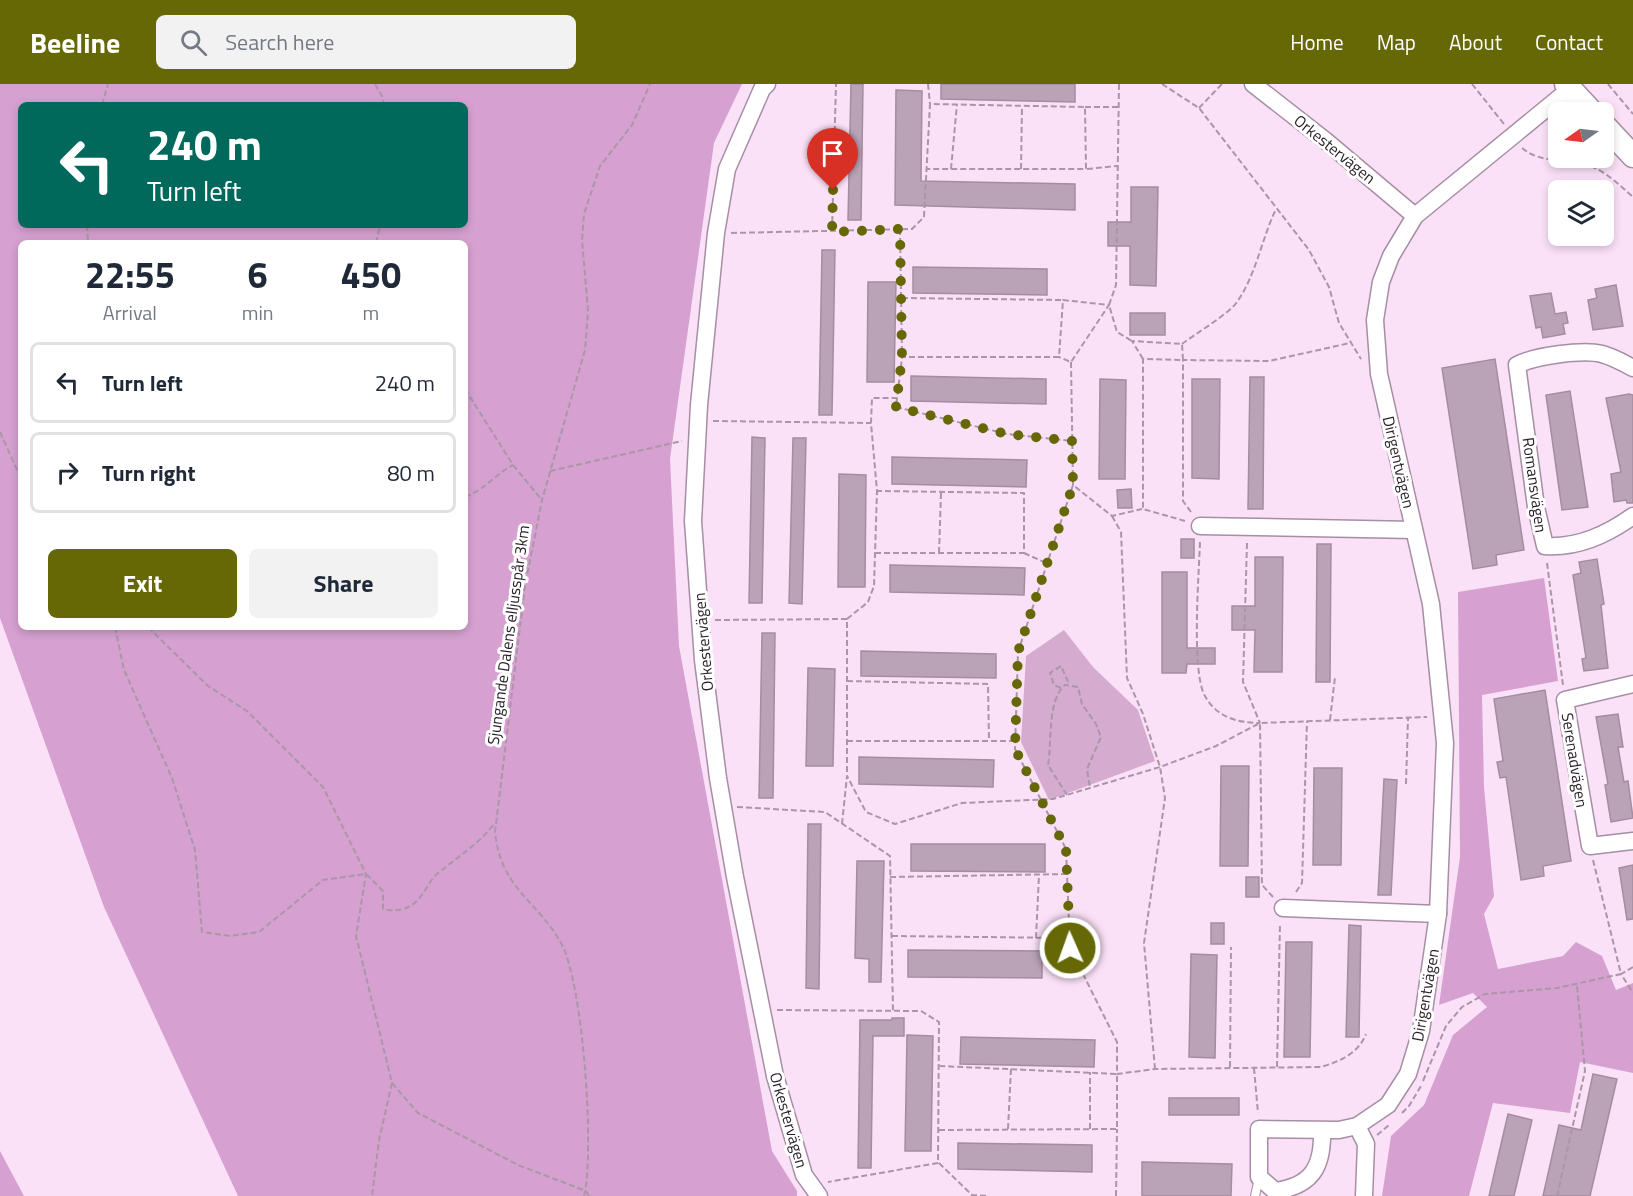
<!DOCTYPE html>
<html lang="en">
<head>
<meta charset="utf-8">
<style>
  :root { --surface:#fff; --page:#f2f2f3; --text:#1f2937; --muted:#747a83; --line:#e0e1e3; --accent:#666805 }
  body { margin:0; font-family:"Titillium Web",sans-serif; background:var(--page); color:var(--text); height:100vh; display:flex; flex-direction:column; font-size:22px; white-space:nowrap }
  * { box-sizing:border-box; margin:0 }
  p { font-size:20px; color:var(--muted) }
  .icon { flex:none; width:33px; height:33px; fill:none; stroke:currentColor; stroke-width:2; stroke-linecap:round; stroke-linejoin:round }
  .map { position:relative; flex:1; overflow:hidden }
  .details { position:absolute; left:18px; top:156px; width:450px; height:390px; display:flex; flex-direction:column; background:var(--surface); border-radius:9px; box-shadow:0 3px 9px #0003 }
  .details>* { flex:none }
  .banner { position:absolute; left:18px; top:18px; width:450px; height:126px; border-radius:9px; box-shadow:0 3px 9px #0003; background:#00695c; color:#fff; overflow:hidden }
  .needle { width:39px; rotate:256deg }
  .controls { position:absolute; left:1548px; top:18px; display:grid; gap:12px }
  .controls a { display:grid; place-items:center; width:66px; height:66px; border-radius:9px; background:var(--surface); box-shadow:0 3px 9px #0003; font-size:30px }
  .pin { position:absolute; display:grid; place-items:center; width:51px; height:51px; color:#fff; margin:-62px -26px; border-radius:50% 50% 50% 0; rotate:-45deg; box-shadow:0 0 6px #0007 }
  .pin .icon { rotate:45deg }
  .me { position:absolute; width:66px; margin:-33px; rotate:358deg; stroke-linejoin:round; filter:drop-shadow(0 0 4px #0008) }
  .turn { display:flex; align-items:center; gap:21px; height:126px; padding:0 30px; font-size:27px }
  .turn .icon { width:78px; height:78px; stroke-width:2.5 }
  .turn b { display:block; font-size:42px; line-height:51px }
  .eta { display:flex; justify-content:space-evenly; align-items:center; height:102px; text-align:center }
  .eta b { font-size:36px; font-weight:700; line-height:42px }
  .primary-button { display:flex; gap:12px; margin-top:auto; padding:12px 30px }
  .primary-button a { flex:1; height:69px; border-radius:9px; background:var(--accent); color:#fff; font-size:24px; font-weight:700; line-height:69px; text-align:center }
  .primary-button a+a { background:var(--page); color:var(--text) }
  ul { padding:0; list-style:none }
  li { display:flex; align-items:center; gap:18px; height:81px; margin:0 12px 9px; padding:0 18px; border:3px solid var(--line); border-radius:9px }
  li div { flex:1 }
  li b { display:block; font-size:22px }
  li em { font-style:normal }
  header { display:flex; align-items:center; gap:36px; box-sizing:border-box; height:84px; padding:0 30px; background:var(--accent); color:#fff }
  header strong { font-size:28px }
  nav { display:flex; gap:33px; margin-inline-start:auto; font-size:21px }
  .search { width:420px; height:54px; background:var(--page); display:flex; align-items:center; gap:15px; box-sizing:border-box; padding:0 21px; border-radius:9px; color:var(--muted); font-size:22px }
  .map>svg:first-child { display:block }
</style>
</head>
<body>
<header>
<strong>Beeline</strong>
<div class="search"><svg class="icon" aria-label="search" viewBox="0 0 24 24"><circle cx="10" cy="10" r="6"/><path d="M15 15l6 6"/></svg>Search here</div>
<nav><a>Home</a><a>Map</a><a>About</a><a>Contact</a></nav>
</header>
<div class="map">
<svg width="1633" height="1112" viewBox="0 0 1633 1112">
  <rect width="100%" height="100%" fill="#fbe1f8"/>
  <polygon fill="#d5abd0" points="1064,546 1093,583 1138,626 1155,677 1049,716 1021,658 1026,572"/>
  <g fill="#d6a1d1" fill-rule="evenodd">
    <path d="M0 0H742L714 59 670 375 679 562 772 1067 797 1107V1112H238L104 823 0 534ZM21 21H465V141H21ZM21 159H465V543H21Z"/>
    <polygon points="1544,494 1558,597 1482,611 1484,703 1494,812 1484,830 1498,885 1563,872 1576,858 1602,872 1616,906 1633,899 1633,989 1580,978 1570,1029 1493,1019 1469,1112 1382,1112 1391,1052 1424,1021 1453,951 1487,923 1473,909 1439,921 1460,773 1458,508"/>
    <polygon points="0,1067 24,1112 0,1112"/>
  </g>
  <g fill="#baa2b7" stroke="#a48ca1" stroke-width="1.5">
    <polygon points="851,0 863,0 861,136 848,136"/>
    <polygon points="941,0 1075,0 1075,18 941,15"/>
    <polygon points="896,6 922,7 921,97 1075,100 1075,126 895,121"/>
    <polygon points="1131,103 1158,103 1156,202 1130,201 1130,162 1108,162 1108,138 1131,138"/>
    <polygon points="822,166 835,166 832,331 819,331"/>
    <polygon points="913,183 1047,185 1047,211 913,209"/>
    <polygon points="868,198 896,198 894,298 867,298"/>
    <polygon points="1616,201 1623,242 1593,246 1588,216 1597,214 1595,205"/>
    <polygon points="1551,209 1555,230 1566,228 1568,239 1563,240 1565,250 1543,254 1541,243 1536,244 1530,212"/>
    <rect x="1130" y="229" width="35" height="22"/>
    <polygon points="1495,275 1524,466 1496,471 1497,481 1473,485 1442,284"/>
    <polygon points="911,292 1046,295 1046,320 911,317"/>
    <polygon points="1250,293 1264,293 1263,425 1248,425"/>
    <polygon points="1100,295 1126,296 1125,395 1099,395"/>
    <polygon points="1192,295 1220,295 1219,395 1192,394"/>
    <polygon points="1570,307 1588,423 1562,426 1546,311"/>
    <polygon points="1629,310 1633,311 1633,419 1627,419 1626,416 1614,418 1611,390 1621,388 1606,314"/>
    <polygon points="752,353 765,354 762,519 749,519"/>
    <polygon points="793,354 806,354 802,520 789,519"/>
    <polygon points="892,373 1027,376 1026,403 892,400"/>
    <polygon points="839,390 866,391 865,503 838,503"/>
    <polygon points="1131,405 1132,424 1118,424 1117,406"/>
    <rect x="1181" y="455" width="13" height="19"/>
    <polygon points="1317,460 1331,460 1330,598 1316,598"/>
    <polygon points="1255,473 1283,473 1282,588 1254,588 1255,546 1232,546 1232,522 1255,522"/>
    <polygon points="1597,475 1604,520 1601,521 1608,584 1584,587 1582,575 1586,574 1573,491 1581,489 1579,478"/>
    <polygon points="890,481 1025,484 1024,511 890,508"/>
    <polygon points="1162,488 1187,488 1187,564 1215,564 1215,580 1187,580 1186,589 1162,589"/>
    <polygon points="762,549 775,549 773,714 759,714"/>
    <polygon points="861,567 996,570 996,594 861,592"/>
    <polygon points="808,584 835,585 833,682 806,682"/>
    <polygon points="1545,606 1571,777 1543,782 1544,792 1521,796 1506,693 1500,694 1497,678 1503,677 1494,615"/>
    <polygon points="1618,630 1623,663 1618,663 1624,698 1628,697 1633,734 1611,738 1605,701 1608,700 1596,633"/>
    <polygon points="859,673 994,676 993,703 859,700"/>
    <polygon points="1221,682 1249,682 1248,782 1220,782"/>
    <polygon points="1314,684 1342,684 1341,781 1313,781"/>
    <polygon points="1384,695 1397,696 1391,811 1378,811"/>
    <polygon points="808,740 821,740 819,905 806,904"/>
    <polygon points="911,760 1045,760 1045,788 911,787"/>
    <polygon points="857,777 884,777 881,898 869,898 869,875 855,874"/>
    <polygon points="1633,781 1633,835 1627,836 1619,784"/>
    <rect x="1246" y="793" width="13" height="20"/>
    <rect x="1211" y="839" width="13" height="21"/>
    <polygon points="1349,841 1361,842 1359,953 1346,953"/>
    <polygon points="1286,858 1312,858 1310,973 1284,973"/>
    <polygon points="908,866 1042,867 1042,894 908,893"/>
    <polygon points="1191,870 1217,871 1215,974 1189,973"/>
    <polygon points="892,934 904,934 904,952 873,952 871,1084 858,1084 860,936 892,936"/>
    <polygon points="907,951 933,952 931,1067 905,1067"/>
    <polygon points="961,953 1095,956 1094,983 960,980"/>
    <polygon points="1593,990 1617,995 1590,1112 1543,1112 1559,1041 1581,1046"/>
    <rect x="1169" y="1014" width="70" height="17"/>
    <polygon points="1508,1030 1532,1036 1514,1112 1489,1112"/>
    <polygon points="958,1059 1092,1061 1092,1088 958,1085"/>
    <polygon points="1142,1078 1232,1080 1231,1112 1142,1112"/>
  </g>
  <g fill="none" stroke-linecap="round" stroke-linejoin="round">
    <g stroke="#a68ea4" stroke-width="10">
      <polyline id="service" points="1255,1112 1259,1094"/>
    </g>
    <g stroke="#a68ea4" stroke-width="19">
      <g id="minor">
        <polyline points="767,0 762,5 727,85 716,149 699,321 693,437 703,576 718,694 735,793 775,992 804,1091 819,1112"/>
        <polyline points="1253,0 1326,57 1415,132"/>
        <path d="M1633 284C1624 279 1613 273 1602 270 1583 265 1534 272 1517 281L1536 423 1545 462C1578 464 1606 451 1633 432"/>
        <polyline points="1200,442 1414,446"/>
        <polyline points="1633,600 1565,616 1590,762 1633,757"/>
        <polyline points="1283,824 1438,830"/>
        <polyline points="1357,1042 1366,1060 1364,1112"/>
        <path d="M1322 1047C1323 1084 1311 1102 1275 1107L1259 1093V1045L1339 1046 1357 1042 1388 1021 1408 990 1421 947 1438 830 1445 659 1431 520 1379 290 1375 236 1381 198 1391 172 1415 132 1570 5"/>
      </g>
    </g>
    <g stroke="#a68ea4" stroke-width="25">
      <g id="secondary">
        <polyline points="1566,0 1592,28"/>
        <polyline points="1604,41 1633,72"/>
      </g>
    </g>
    <g stroke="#aa96a7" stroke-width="2" stroke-dasharray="6 3" stroke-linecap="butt">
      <polyline points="375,0 382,12 384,21"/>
      <polyline points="928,0 930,20"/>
      <polyline points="1119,0 1116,201 1109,221 1117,248 1132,257"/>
      <polyline points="1162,0 1199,24 1309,166 1329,203 1339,239 1361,275"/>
      <polyline points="1472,0 1504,40"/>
      <polyline points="1608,0 1633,30"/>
      <polyline points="102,21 108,0"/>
      <polyline points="1085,23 1118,23"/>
      <polyline points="1199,24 1222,0"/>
      <path d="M1522 64C1542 81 1567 73 1590 82 1607 88 1620 102 1633 113"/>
      <polyline points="951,85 957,20"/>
      <polyline points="1021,85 1022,22"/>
      <polyline points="1087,85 1117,82"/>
      <polyline points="87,141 88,159"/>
      <polyline points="900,145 902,273 1059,273 1063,216 1109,221 1071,278 1059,273"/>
      <polyline points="832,147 836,0"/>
      <polyline points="731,149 912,145 924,133 930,20 1085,23 1086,85 927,85"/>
      <polyline points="376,159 380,141"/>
      <polyline points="902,214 1063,216"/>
      <path d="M1182 260C1195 250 1230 229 1237 218 1256 191 1262 154 1276 125"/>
      <polyline points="1143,275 1132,257 1182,260 1183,276 1143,275 1143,425 1185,437"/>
      <polyline points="1071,278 1073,401 1112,432 1142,425"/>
      <polyline points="465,305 513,381 542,416"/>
      <polyline points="897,314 896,323 1007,350 1072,357"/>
      <polyline points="713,337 871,339"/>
      <polyline points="0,348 21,395"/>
      <polyline points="550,387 682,357"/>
      <path d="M1073 401 1018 568 1015 665 1066 765 1070 864 1117 958V990L1155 985 1321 983C1340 977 1358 970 1366 950"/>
      <path d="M465 413C486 405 494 391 513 381"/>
      <polyline points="1191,428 1183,417 1183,276 1269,277 1350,259"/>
      <polyline points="1112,432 1121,448 1127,594 1143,630 1160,683 1165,714 1144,859 1155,985"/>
      <path d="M1200 458C1199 490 1191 588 1205 612 1216 633 1238 639 1260 639"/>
      <polyline points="1247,459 1243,598 1260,639"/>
      <polyline points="875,469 1024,469 1024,409 877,407"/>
      <polyline points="939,469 941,409"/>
      <polyline points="1024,469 1046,479"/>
      <polyline points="1547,479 1563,601"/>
      <polyline points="847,535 868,518 874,502 877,407 871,339 872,314 897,314 902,274"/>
      <polyline points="715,536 847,535 847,691"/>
      <path d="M115 543 124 586 172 694 195 766 202 848 230 852 259 848 323 796 366 790 383 807V825C392 827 402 827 410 822 423 815 427 799 437 790 457 773 478 761 494 740"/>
      <polyline points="148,543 208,602 247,627 323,703 366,790 356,852 392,999 379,1056 372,1112"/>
      <polyline points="847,597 988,600 989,657"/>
      <polyline points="1061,604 1054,601 1050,589 1061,582 1069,600"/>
      <polyline points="1330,636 1335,593"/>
      <polyline points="847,657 1015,657"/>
      <polyline points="1406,700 1408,634"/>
      <path d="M1067 711 1048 681C1052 659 1047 616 1065 601L1078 603 1082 620 1096 640 1101 653 1087 685 1090 704"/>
      <polyline points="737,723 825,728 890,772 893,927"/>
      <polyline points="842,740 847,692 866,728 895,740 962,719 1053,715 1160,683 1216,662 1258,640"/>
      <polyline points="890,793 1067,790"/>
      <polyline points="1296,808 1302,799 1307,637"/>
      <polyline points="1273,813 1262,801 1260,639 1427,633"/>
      <polyline points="892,852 1069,854"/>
      <polyline points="1036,854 1039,791"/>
      <polyline points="1633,883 1621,890 1633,909"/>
      <polyline points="777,926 921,927 939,938 938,1079 828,1098"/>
      <polyline points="1230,983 1231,863"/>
      <polyline points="1277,983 1280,839"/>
      <polyline points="1254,984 1258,1029"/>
      <polyline points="1423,997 1446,942 1462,923 1485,910 1557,904 1621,890 1593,776"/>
      <polyline points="392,999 418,1029 518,1081 586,1107"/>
      <polyline points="1402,1029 1409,1022 1421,1002"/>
      <polyline points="1008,1045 1011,985"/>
      <polyline points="1090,1045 1090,988"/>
      <polyline points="939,1046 1117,1045 1117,990 940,982"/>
      <polyline points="1377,1051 1389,1041"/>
      <polyline points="939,1079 972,1111 989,1112"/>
      <polyline points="586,1107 589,1112"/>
      <path d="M584 1112C595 1069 583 897 561 859 536 815 501 805 495 748L525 502 542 416 585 266 588 227 582 156 584 130 600 82 632 41 650 0"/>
      <polyline points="1116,1112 1117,1045"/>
      <polyline points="1557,1112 1585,987 1577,902"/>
    </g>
    <use href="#service" stroke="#fff" stroke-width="8"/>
    <use href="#minor" stroke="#fff" stroke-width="16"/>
    <use href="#secondary" stroke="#fff" stroke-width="22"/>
  </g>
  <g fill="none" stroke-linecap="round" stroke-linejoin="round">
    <polyline stroke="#666805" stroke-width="10" stroke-dasharray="0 18" points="833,106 832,148 900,145 902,273 896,323 1007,350 1072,357 1073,401 1018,568 1015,665 1066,765 1070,864"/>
  </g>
  <g text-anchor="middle" stroke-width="6" stroke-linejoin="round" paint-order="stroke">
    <g font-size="16" fill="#271e26" stroke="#fff">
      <text transform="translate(1335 65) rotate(39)" y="6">Orkestervägen</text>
      <text transform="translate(1399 378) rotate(77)" y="6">Dirigentvägen</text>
      <text transform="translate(1535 401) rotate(82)" y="6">Romansvägen</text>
      <text transform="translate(508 551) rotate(-82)" y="6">Sjungande Dalens elljusspår 3km</text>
      <text transform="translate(703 558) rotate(-95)" y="6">Orkestervägen</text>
      <text transform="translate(1575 676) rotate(81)" y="6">Serenadvägen</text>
      <text transform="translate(1425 911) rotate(-80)" y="6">Dirigentvägen</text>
      <text transform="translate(789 1036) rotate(74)" y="6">Orkestervägen</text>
    </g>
  </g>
</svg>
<div class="controls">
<a><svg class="needle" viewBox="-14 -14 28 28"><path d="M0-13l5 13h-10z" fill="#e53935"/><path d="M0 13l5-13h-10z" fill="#747a83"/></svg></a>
<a><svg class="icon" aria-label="layers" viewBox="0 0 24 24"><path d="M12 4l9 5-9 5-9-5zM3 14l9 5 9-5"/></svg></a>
</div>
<div class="pin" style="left:833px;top:106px;background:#d93025"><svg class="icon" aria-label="arrive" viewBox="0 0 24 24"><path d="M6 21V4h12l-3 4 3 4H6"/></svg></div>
<svg class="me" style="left:1070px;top:864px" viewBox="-20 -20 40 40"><circle r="17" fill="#666805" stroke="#fff" stroke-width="3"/><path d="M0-11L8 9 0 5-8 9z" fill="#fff"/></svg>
<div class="banner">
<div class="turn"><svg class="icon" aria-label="left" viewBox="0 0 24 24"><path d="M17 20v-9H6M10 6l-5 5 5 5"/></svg><div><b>240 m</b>Turn left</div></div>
</div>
<section class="details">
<div class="eta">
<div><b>22:55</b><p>Arrival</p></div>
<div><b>6</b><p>min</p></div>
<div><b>450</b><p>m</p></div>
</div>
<ul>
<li><svg class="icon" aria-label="left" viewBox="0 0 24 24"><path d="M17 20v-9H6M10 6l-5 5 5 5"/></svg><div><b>Turn left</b></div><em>240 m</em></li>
<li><svg class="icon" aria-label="right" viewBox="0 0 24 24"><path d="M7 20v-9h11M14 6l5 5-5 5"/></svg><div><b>Turn right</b></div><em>80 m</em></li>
</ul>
<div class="primary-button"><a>Exit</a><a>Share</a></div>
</section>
</div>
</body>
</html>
